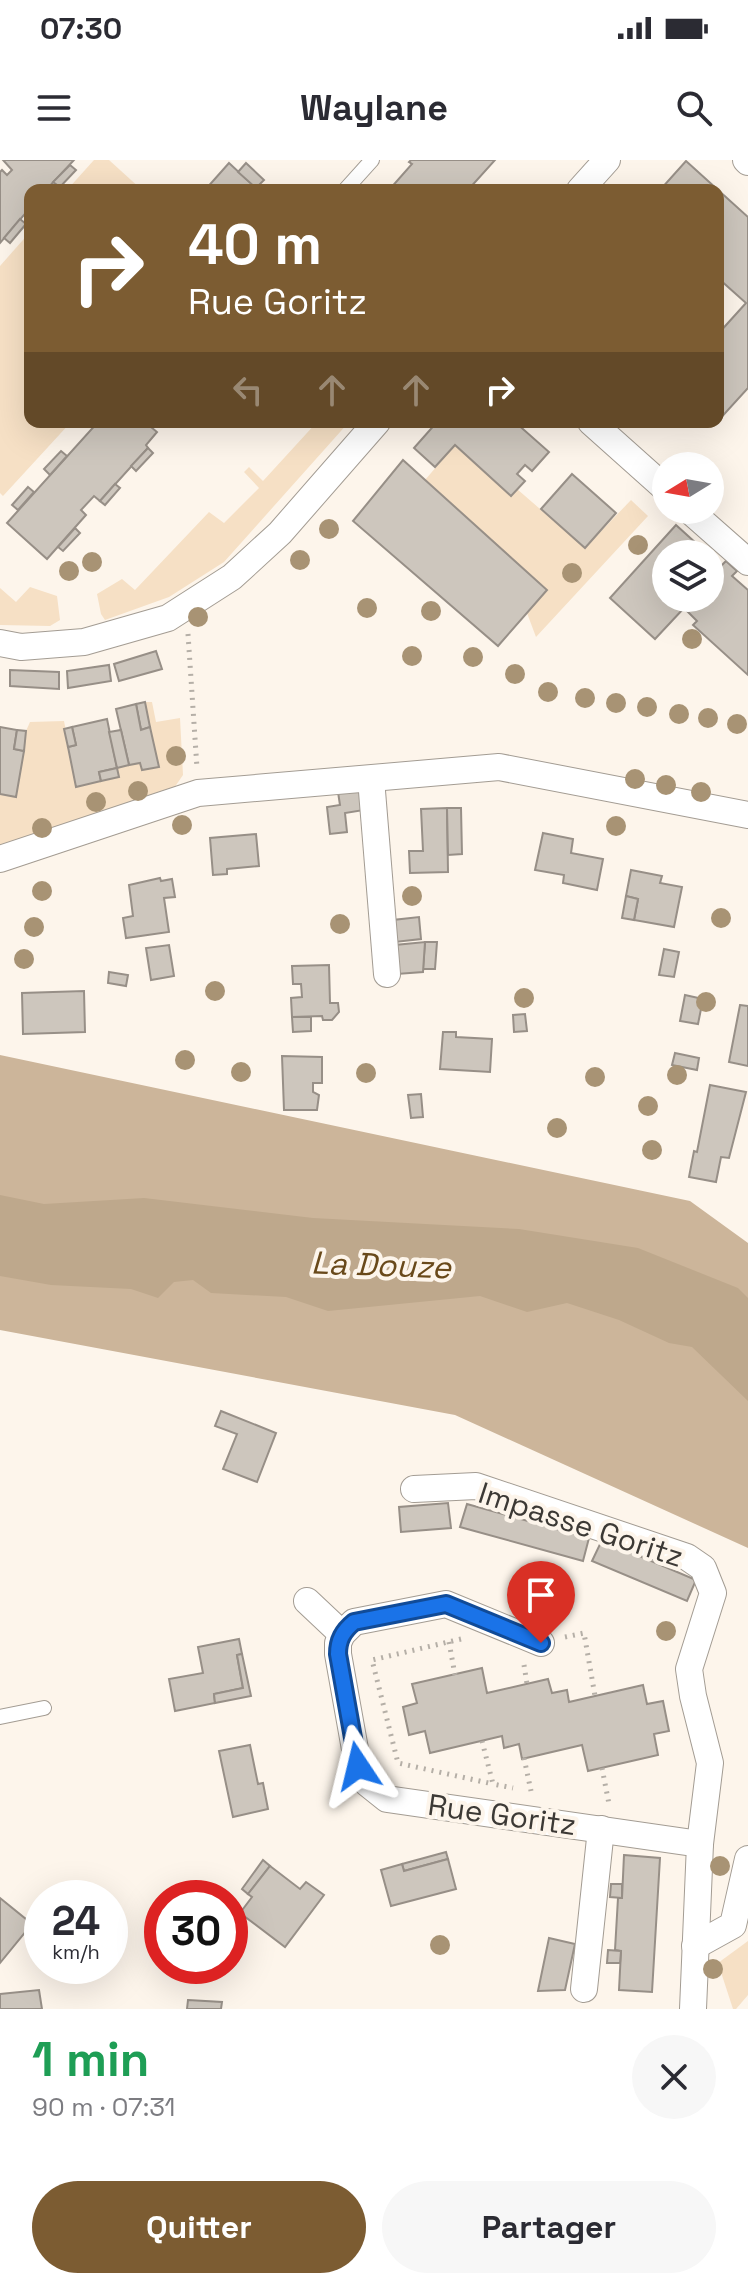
<!DOCTYPE html>
<html lang="fr">
<head>
<meta charset="utf-8">
<style>
  :root { --surface:#fff; --page:#f7f7f7; --text:#2b2b33; --muted:#7c7c81; --accent:#7c5c32 }
  body { margin:0; font-family:"Space Grotesk",sans-serif; background:var(--page); color:var(--text); height:100vh; display:flex; flex-direction:column; font-size:30px; white-space:nowrap }
  * { box-sizing:border-box; margin:0 }
  p { font-size:26px; color:var(--muted) }
  .icon { flex:none; width:44px; height:44px; fill:none; stroke:currentColor; stroke-width:2; stroke-linecap:round; stroke-linejoin:round }
  .map { position:relative; height:1849px; overflow:hidden }
  .drawer { display:flex; flex-direction:column; background:var(--surface); flex:1 }
  .drawer>* { flex:none }
  .banner { position:absolute; left:24px; top:24px; width:700px; height:244px; border-radius:16px; box-shadow:0 8px 32px #0002; background:#7c5c32; color:#fff; overflow:hidden }
  .needle { width:52px; rotate:259deg }
  .tools { position:absolute; left:652px; top:292px; display:grid; gap:16px }
  .tools a { display:grid; place-items:center; width:72px; height:72px; border-radius:50%; background:var(--surface); box-shadow:0 8px 32px #0002; font-size:40px }
  .speed { position:absolute; left:24px; top:1720px; display:flex; gap:16px; font-size:40px; font-weight:700; text-align:center }
  .speed>* { display:grid; place-content:center; width:104px; height:104px; border-radius:50%; background:var(--surface); box-shadow:0 8px 32px #0002; line-height:1 }
  .speed small { font-size:20px; font-weight:400 }
  .speed .limit { border:12px solid #d22; background:#fff; color:#111 }
  .pin { position:absolute; display:grid; place-items:center; width:68px; height:68px; color:#fff; margin:-82px -34px; border-radius:50% 50% 50% 0; rotate:-45deg; box-shadow:0 0 8px #0007 }
  .pin .icon { rotate:45deg }
  .me { position:absolute; width:88px; margin:-44px; rotate:350deg; stroke-linejoin:round; filter:drop-shadow(0 0 6px #0008) }
  .turn { display:flex; align-items:center; gap:28px; height:168px; padding:0 32px; font-size:36px }
  .turn .icon { width:104px; height:104px; stroke-width:2.5 }
  .turn b { display:block; font-size:56px; line-height:68px }
  .lanes { display:flex; align-items:center; height:76px; padding:0 32px; background:#0003; justify-content:center; gap:40px; direction:ltr }
  .lanes .off { opacity:.35 }
  .round { display:grid; place-items:center; flex:none; width:84px; height:84px; border-radius:42px; background:var(--page) }
  .headline { display:flex; align-items:center; justify-content:space-between; height:136px; padding:0 32px }
  h1 { font-size:48px; font-weight:700; line-height:60px; color:#1e9e55 }
  .cta { display:flex; gap:16px; margin-top:auto; padding:16px 32px }
  .cta a { flex:1; height:92px; border-radius:48px; background:var(--accent); color:#fff; font-size:32px; font-weight:700; line-height:92px; text-align:center }
  .cta a+a { background:var(--page); color:var(--text) }
  .status { display:flex; justify-content:space-between; align-items:center; height:56px; padding:0 40px; background:var(--surface); direction:ltr }
  .status svg { height:22px; fill:currentColor }
  header { display:flex; justify-content:space-between; align-items:center; height:104px; padding:0 32px; background:var(--surface); font-size:36px; font-weight:700 }
  .map>svg:first-child { display:block }
</style>
</head>
<body>
<div class="status"><b>07:30</b><svg viewBox="0 0 49 12"><path d="M0 12V9h3v3zM5 12V6h3v6zM10 12V3h3v9zM15 12V0h3v12zM26 1h20v11H26zM47 4h2v5h-2z"/></svg></div>
<header><svg class="icon" aria-label="menu" viewBox="0 0 24 24"><path d="M4 6h16M4 12h16M4 18h16"/></svg>Waylane<svg class="icon" aria-label="search" viewBox="0 0 24 24"><circle cx="10" cy="10" r="6"/><path d="M15 15l6 6"/></svg></header>
<div class="map">
<svg width="748" height="1849" viewBox="0 0 748 1849">
  <rect width="100%" height="100%" fill="#fdf5eb"/>
  <g fill="#f6e0c5">
    <polygon points="94,0 109,0 142,30 67,30"/>
    <polygon points="30,72 30,262 71,262 3,336 0,333 0,106"/>
    <polygon points="317,262 349,262 224,402 169,437 105,460 101,454 97,434 122,419 135,430 209,352 224,363 259,328 244,312 249,307 263,321"/>
    <polygon points="455,285 510,335 517,329 585,388 631,340 648,356 536,477 527,453 545,432 425,320"/>
    <polygon points="30,427 57,436 60,460 50,466 0,465 0,428 16,442"/>
    <polygon points="145,542 152,542 156,562 180,558 183,615 174,628 0,686 0,634 16,636 26,571 30,562 64,561 77,627 119,617 117,608 140,603 143,610 158,607"/>
    <polygon points="748,1781 748,1835 736,1849 733,1849 718,1803"/>
  </g>
  <polygon fill="#ccb59a" points="0,895 690,1041 748,1083 748,1388 455,1255 0,1170"/>
  <polygon fill="#bea88c" points="0,1035 44,1044 144,1038 313,1058 519,1069 638,1088 738,1128 748,1138 748,1241 692,1187 669,1183 619,1160 567,1143 527,1152 480,1136 328,1151 286,1137 211,1133 193,1120 174,1122 158,1138 131,1129 51,1125 0,1116"/>
  <g fill="#cdc6bd" stroke="#978f87" stroke-width="2">
    <polygon points="3,0 74,0 46,30 30,30 30,48 0,83 0,12 2,10 7,15 12,10"/>
    <polygon points="411,0 495,0 468,30 389,30 412,4 409,2"/>
    <polygon points="686,1 748,57 748,228 718,261 718,174 746,143 718,118 718,30 660,30"/>
    <polygon points="229,3 256,28 258,30 205,30"/>
    <polygon points="246,3 264,20 256,28 238,12"/>
    <polygon points="70,5 76,10 60,27 53,22"/>
    <polygon points="20,59 26,64 10,83 4,78"/>
    <polygon points="98,262 145,262 157,272 146,285 148,288 100,341 94,336 81,350 86,355 47,399 7,363"/>
    <polygon points="437,262 515,262 549,292 532,311 525,305 517,314 525,321 511,336 455,285 435,307 414,288"/>
    <polygon points="148,288 153,293 136,311 131,306"/>
    <polygon points="61,291 67,296 50,315 44,309"/>
    <polygon points="403,300 547,430 498,486 353,361"/>
    <polygon points="572,314 616,353 585,388 541,349"/>
    <polygon points="115,324 120,328 105,345 100,341"/>
    <polygon points="28,327 34,332 18,350 12,345"/>
    <polygon points="676,365 708,394 666,394 666,438 710,438 710,396 721,406 726,401 737,411 732,416 748,430 748,515 693,465 697,461 684,448 655,479 610,438"/>
    <polygon points="75,368 80,373 63,391 58,387"/>
    <polygon points="156,491 162,509 119,521 114,504"/>
    <polygon points="109,505 111,521 68,528 67,511"/>
    <polygon points="10,510 59,512 59,529 10,526"/>
    <polygon points="145,542 150,567 141,570 136,544"/>
    <polygon points="136,544 141,570 150,567 159,607 142,610 140,603 129,605 116,549"/>
    <polygon points="107,559 117,608 99,612 101,621 76,627 68,587 76,585 72,567"/>
    <polygon points="0,567 17,570 14,589 24,591 16,637 0,634"/>
    <polygon points="72,567 76,585 68,587 64,569"/>
    <polygon points="17,570 26,571 24,591 14,589"/>
    <polygon points="121,570 129,605 117,608 109,572"/>
    <polygon points="117,608 119,617 101,621 99,612"/>
    <polygon points="361,629 364,650 345,653 347,672 330,674 327,647 340,645 338,632"/>
    <polygon points="447,648 448,712 410,713 409,691 423,691 421,649"/>
    <polygon points="447,648 461,648 462,694 448,695"/>
    <polygon points="543,673 573,679 571,693 603,699 597,730 563,723 564,715 535,710"/>
    <polygon points="256,674 259,706 227,709 227,714 213,715 210,678"/>
    <polygon points="631,710 662,716 660,723 682,727 674,767 634,760 638,739 626,736"/>
    <polygon points="160,718 161,721 172,719 175,737 164,738 169,772 126,778 123,758 133,756 129,725"/>
    <polygon points="626,736 638,739 634,760 622,758"/>
    <polygon points="419,757 421,779 395,782 393,760"/>
    <polygon points="425,782 437,782 435,809 423,809"/>
    <polygon points="425,782 423,812 397,814 395,785"/>
    <polygon points="169,785 174,816 151,820 146,788"/>
    <polygon points="664,789 679,792 674,817 659,815"/>
    <polygon points="329,805 330,843 338,843 339,852 332,860 323,860 322,856 292,857 291,838 302,837 301,824 293,824 292,806"/>
    <polygon points="109,812 128,815 126,826 108,823"/>
    <polygon points="84,831 85,872 23,874 22,833"/>
    <polygon points="685,835 703,839 698,864 680,861"/>
    <polygon points="740,845 748,846 748,906 729,902"/>
    <polygon points="525,854 527,871 514,872 513,855"/>
    <polygon points="292,857 311,857 311,871 293,872"/>
    <polygon points="443,872 456,872 456,877 492,879 490,912 440,909"/>
    <polygon points="675,893 699,898 697,910 672,905"/>
    <polygon points="282,896 322,897 322,923 313,923 313,932 319,935 317,950 284,950"/>
    <polygon points="710,925 746,932 729,998 721,997 716,1022 689,1017 694,991 697,992"/>
    <polygon points="421,934 423,957 411,958 408,935"/>
    <polygon points="221,1251 276,1273 257,1322 223,1309 237,1274 215,1266"/>
    <polygon points="448,1343 451,1368 401,1372 399,1347"/>
    <polygon points="467,1344 589,1378 583,1401 460,1367"/>
    <polygon points="602,1380 696,1420 687,1441 592,1401"/>
    <polygon points="239,1479 242,1494 237,1495 243,1528 214,1534 215,1543 175,1551 169,1519 203,1513 198,1487"/>
    <polygon points="242,1494 251,1536 215,1543 214,1534 243,1528 237,1495"/>
    <polygon points="482,1508 487,1533 548,1519 552,1533 567,1530 569,1542 643,1525 647,1544 663,1541 669,1571 654,1574 658,1595 588,1611 582,1585 522,1599 519,1584 504,1588 502,1576 430,1593 425,1571 409,1575 403,1547 417,1543 412,1524"/>
    <polygon points="250,1585 258,1624 263,1623 268,1649 233,1657 219,1591"/>
    <polygon points="446,1692 448,1699 404,1711 402,1704"/>
    <polygon points="624,1695 660,1698 652,1832 619,1830 621,1791 615,1790 618,1738 622,1738"/>
    <polygon points="448,1699 456,1729 391,1746 381,1710 402,1704 404,1711"/>
    <polygon points="263,1700 270,1706 248,1734 242,1729"/>
    <polygon points="270,1706 300,1729 306,1722 324,1735 285,1787 240,1753 252,1737 248,1734"/>
    <polygon points="611,1724 622,1724 622,1738 610,1737"/>
    <polygon points="0,1738 32,1764 0,1803"/>
    <polygon points="549,1778 575,1784 565,1830 538,1831"/>
    <polygon points="608,1790 621,1791 620,1803 607,1803"/>
    <polygon points="39,1830 42,1849 0,1849 0,1834"/>
    <polygon points="188,1840 222,1842 221,1849 187,1849"/>
  </g>
  <g fill="none" stroke-linecap="round" stroke-linejoin="round">
    <g stroke="#a39c93" stroke-width="16">
      <g id="lane">
        <polyline points="345,30 372,0"/>
        <polyline points="0,1557 44,1548"/>
      </g>
    </g>
    <g stroke="#a39c93" stroke-width="28">
      <g id="street">
        <polyline points="746,0 748,2"/>
        <polyline points="580,30 607,0"/>
        <polyline points="591,262 666,329"/>
        <polyline points="689,350 748,402"/>
        <polyline points="0,483 21,487 84,482 168,458 232,417 280,373 377,262"/>
        <polyline points="371,619 387,814"/>
        <polyline points="0,699 198,633 499,607 748,655"/>
        <polyline points="414,1329 476,1326 687,1397 703,1408 713,1433 689,1509 693,1536 710,1603 700,1684"/>
        <polyline points="307,1441 342,1474"/>
        <polyline points="541,1483 446,1444 354,1462 342,1474 338,1483 338,1494 358,1606 367,1623 387,1639 700,1684 693,1849"/>
        <polyline points="695,1786 733,1765 748,1699"/>
        <polyline points="584,1829 601,1669"/>
      </g>
    </g>
    <g stroke="#b5afa7" stroke-width="5" stroke-dasharray="2 6" stroke-linecap="butt">
      <polyline points="188,474 197,608"/>
      <polyline points="565,1477 584,1473 595,1536"/>
      <polyline points="461,1479 372,1500 398,1603 493,1624"/>
      <polyline points="449,1482 455,1515"/>
      <polyline points="524,1505 527,1524"/>
      <polyline points="482,1581 493,1624 513,1628"/>
      <polyline points="524,1598 531,1631"/>
      <polyline points="602,1608 609,1644"/>
    </g>
    <use href="#lane" stroke="#fff" stroke-width="14"/>
    <use href="#street" stroke="#fff" stroke-width="26"/>
  </g>
  <g fill="#a89374">
    <circle cx="329" cy="369" r="10"/>
    <circle cx="638" cy="385" r="10"/>
    <circle cx="300" cy="400" r="10"/>
    <circle cx="92" cy="402" r="10"/>
    <circle cx="69" cy="411" r="10"/>
    <circle cx="572" cy="413" r="10"/>
    <circle cx="367" cy="448" r="10"/>
    <circle cx="431" cy="451" r="10"/>
    <circle cx="198" cy="457" r="10"/>
    <circle cx="692" cy="479" r="10"/>
    <circle cx="412" cy="496" r="10"/>
    <circle cx="473" cy="497" r="10"/>
    <circle cx="515" cy="514" r="10"/>
    <circle cx="548" cy="532" r="10"/>
    <circle cx="585" cy="538" r="10"/>
    <circle cx="616" cy="543" r="10"/>
    <circle cx="647" cy="547" r="10"/>
    <circle cx="679" cy="554" r="10"/>
    <circle cx="708" cy="558" r="10"/>
    <circle cx="737" cy="564" r="10"/>
    <circle cx="176" cy="596" r="10"/>
    <circle cx="635" cy="619" r="10"/>
    <circle cx="666" cy="625" r="10"/>
    <circle cx="138" cy="631" r="10"/>
    <circle cx="701" cy="632" r="10"/>
    <circle cx="96" cy="642" r="10"/>
    <circle cx="182" cy="665" r="10"/>
    <circle cx="616" cy="666" r="10"/>
    <circle cx="42" cy="668" r="10"/>
    <circle cx="42" cy="731" r="10"/>
    <circle cx="412" cy="736" r="10"/>
    <circle cx="721" cy="758" r="10"/>
    <circle cx="340" cy="764" r="10"/>
    <circle cx="34" cy="767" r="10"/>
    <circle cx="24" cy="799" r="10"/>
    <circle cx="215" cy="831" r="10"/>
    <circle cx="524" cy="838" r="10"/>
    <circle cx="706" cy="842" r="10"/>
    <circle cx="185" cy="900" r="10"/>
    <circle cx="241" cy="912" r="10"/>
    <circle cx="366" cy="913" r="10"/>
    <circle cx="677" cy="915" r="10"/>
    <circle cx="595" cy="917" r="10"/>
    <circle cx="648" cy="946" r="10"/>
    <circle cx="557" cy="968" r="10"/>
    <circle cx="652" cy="990" r="10"/>
    <circle cx="525" cy="1426" r="10"/>
    <circle cx="666" cy="1471" r="10"/>
    <circle cx="720" cy="1706" r="10"/>
    <circle cx="440" cy="1785" r="10"/>
    <circle cx="713" cy="1809" r="10"/>
  </g>
  <g fill="none" stroke-linecap="round" stroke-linejoin="round">
    <g stroke="#114b97" stroke-width="20">
      <path id="route" d="M358 1606 338 1494C338 1480 343 1471 354 1462L446 1444 541 1483"/>
    </g>
    <use href="#route" stroke="#1a73e8" stroke-width="14"/>
  </g>
  <g text-anchor="middle" stroke-width="8" stroke-linejoin="round" paint-order="stroke">
    <g font-size="30" fill="#3c3935" stroke="#fdf5eb">
      <text transform="translate(581 1365) rotate(18)" y="10">Impasse Goritz</text>
      <text transform="translate(502 1655) rotate(8)" y="10">Rue Goritz</text>
    </g>
    <g font-size="32" font-style="italic" fill="#69491a" stroke="#fdf5eb">
      <text transform="translate(381 1105) rotate(2)" y="11">La Douze</text>
    </g>
  </g>
</svg>
<div class="tools">
<a><svg class="needle" viewBox="-14 -14 28 28"><path d="M0-13l5 13h-10z" fill="#e53935"/><path d="M0 13l5-13h-10z" fill="#7c7c81"/></svg></a>
<a><svg class="icon" aria-label="layers" viewBox="0 0 24 24"><path d="M12 4l9 5-9 5-9-5zM3 14l9 5 9-5"/></svg></a>
</div>
<div class="speed"><div>24<small>km/h</small></div><div class="limit">30</div></div>
<div class="pin" style="left:541px;top:1483px;background:#d93025"><svg class="icon" aria-label="arrive" viewBox="0 0 24 24"><path d="M6 21V4h12l-3 4 3 4H6"/></svg></div>
<svg class="me" style="left:358px;top:1606px" viewBox="-20 -20 40 40"><path d="M0-17L14 15 0 8-14 15z" fill="#1a73e8" stroke="#fff" stroke-width="4"/></svg>
<div class="banner">
<div class="turn"><svg class="icon" aria-label="right" viewBox="0 0 24 24"><path d="M7 20v-9h11M14 6l5 5-5 5"/></svg><div><b>40 m</b>Rue Goritz</div></div>
<div class="lanes"><svg class="icon off" aria-label="left" viewBox="0 0 24 24"><path d="M17 20v-9H6M10 6l-5 5 5 5"/></svg><svg class="icon off" aria-label="ahead" viewBox="0 0 24 24"><path d="M12 20V5M6 11l6-6 6 6"/></svg><svg class="icon off" aria-label="ahead" viewBox="0 0 24 24"><path d="M12 20V5M6 11l6-6 6 6"/></svg><svg class="icon" aria-label="right" viewBox="0 0 24 24"><path d="M7 20v-9h11M14 6l5 5-5 5"/></svg></div>
</div>
</div>
<section class="drawer">
<div class="headline"><div><h1>1 min</h1><p>90 m · 07:31</p></div><a class="round"><svg class="icon" aria-label="close" viewBox="0 0 24 24"><path d="M6 6l12 12M18 6L6 18"/></svg></a></div>
<div class="cta"><a>Quitter</a><a>Partager</a></div>
</section>
</body>
</html>
